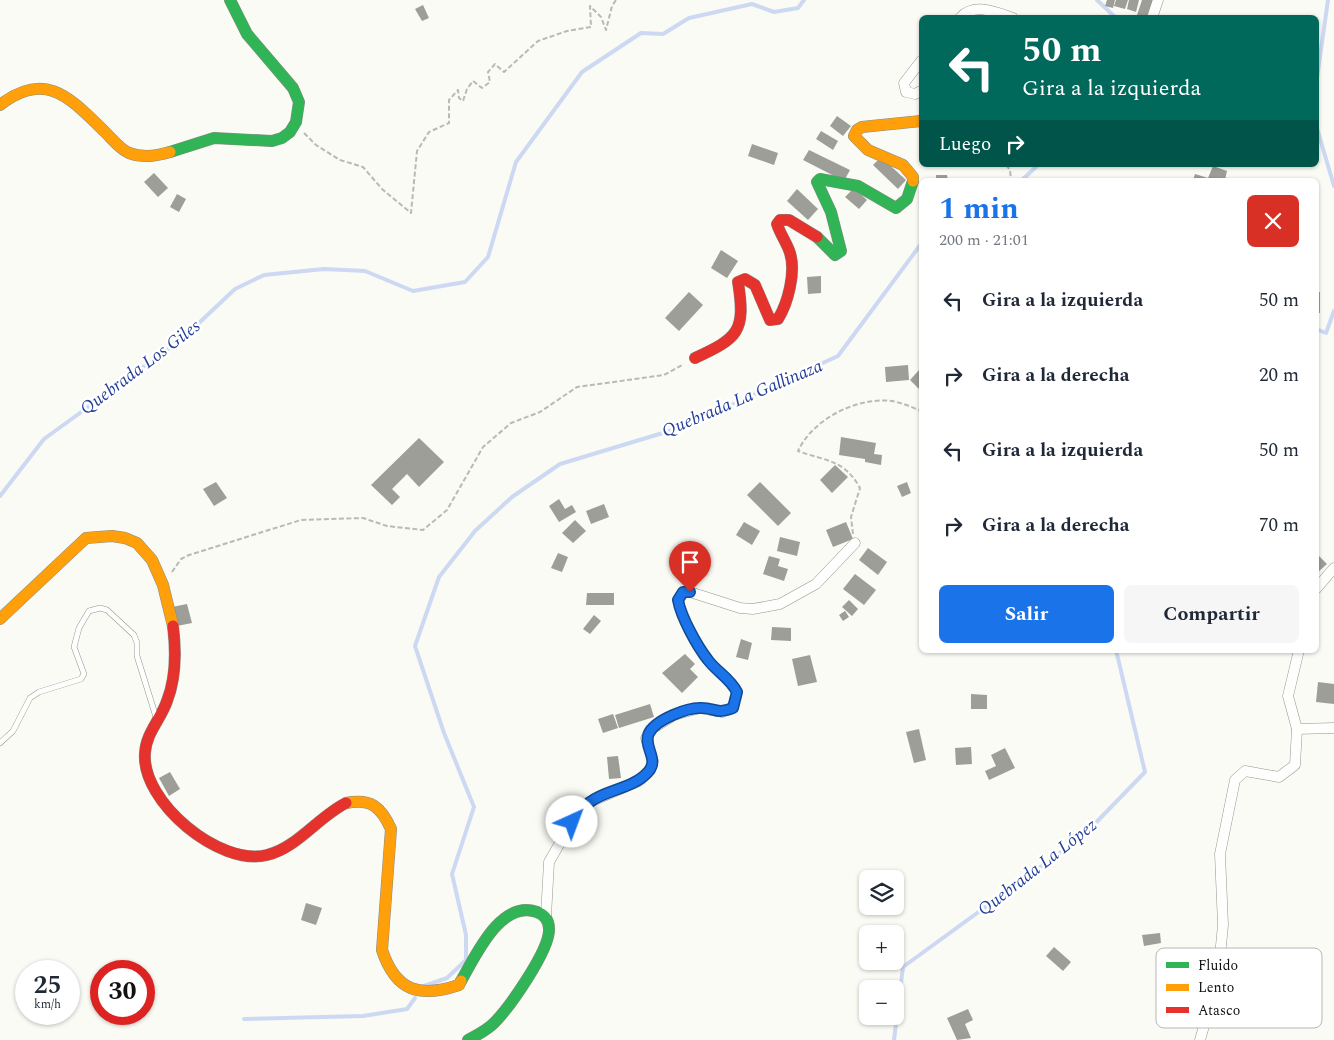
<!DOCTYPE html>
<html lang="es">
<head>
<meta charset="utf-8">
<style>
  :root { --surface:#fff; --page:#f6f6f7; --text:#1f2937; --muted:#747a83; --accent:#1a73e8 }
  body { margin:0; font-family:Spectral,serif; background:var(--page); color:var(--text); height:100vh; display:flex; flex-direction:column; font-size:19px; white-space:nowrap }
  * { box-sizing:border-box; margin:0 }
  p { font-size:16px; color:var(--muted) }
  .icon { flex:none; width:28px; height:28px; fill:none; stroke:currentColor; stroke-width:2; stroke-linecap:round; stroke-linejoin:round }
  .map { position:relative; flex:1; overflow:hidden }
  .details { position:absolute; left:919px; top:178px; width:400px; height:475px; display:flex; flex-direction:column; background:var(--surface); border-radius:8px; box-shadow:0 1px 4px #0004 }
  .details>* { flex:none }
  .top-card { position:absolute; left:919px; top:15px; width:400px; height:152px; border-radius:8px; box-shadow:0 1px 4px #0004; background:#00695c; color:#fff; overflow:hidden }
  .controls { position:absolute; left:859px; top:870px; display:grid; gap:10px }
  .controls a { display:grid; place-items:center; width:45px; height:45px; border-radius:8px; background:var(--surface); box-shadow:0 1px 4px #0004; font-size:25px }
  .speed { position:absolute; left:15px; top:960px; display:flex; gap:10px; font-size:25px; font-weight:700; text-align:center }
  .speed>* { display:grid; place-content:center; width:65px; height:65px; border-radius:50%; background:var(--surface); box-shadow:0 1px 4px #0004; line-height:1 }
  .speed small { font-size:12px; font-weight:400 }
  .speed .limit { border:8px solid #d22; background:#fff; color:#111 }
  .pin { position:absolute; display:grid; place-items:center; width:42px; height:42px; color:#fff; margin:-51px -21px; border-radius:50% 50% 50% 0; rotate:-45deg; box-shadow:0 0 5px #0007 }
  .pin .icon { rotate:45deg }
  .me { position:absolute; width:55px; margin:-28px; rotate:43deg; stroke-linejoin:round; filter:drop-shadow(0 0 4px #0008) }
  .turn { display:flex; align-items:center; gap:18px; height:105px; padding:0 20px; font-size:22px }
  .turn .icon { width:65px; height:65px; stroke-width:2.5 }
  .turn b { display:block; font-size:35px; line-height:42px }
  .then { display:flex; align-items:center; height:48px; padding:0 20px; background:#0003; gap:10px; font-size:19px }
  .round { display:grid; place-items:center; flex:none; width:52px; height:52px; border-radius:8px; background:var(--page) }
  .summary { display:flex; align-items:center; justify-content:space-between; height:85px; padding:0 20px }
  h1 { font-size:30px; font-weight:700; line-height:38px; color:var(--accent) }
  .primary-button { display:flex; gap:10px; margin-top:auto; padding:10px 20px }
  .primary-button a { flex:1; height:58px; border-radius:8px; background:var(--accent); color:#fff; font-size:20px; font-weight:700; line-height:58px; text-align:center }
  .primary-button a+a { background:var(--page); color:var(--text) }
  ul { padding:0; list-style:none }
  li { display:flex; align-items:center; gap:15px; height:75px; padding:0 20px }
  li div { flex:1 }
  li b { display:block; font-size:19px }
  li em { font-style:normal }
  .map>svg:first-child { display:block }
</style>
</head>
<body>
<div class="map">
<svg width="1334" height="1040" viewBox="0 0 1334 1040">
  <rect width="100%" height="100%" fill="#fafbf4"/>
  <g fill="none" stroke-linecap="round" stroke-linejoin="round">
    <g stroke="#cdd9f2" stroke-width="4">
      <polyline points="1097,0 1116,18"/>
      <polyline points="1316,85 1328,0"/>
      <polyline points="1316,125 1334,186"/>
      <polyline points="1022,180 1038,165"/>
      <polyline points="1316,329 1326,333 1334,311"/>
      <polyline points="0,496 44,439 182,339 235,289 264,275 324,269 365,271 413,291 465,282 488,257 516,162 582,72 641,33 663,34 689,18 752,4 774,12 798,8 804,0"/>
      <polyline points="424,986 447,978 466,960 466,935 452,874 474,807 444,733 415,646 439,577 475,531 512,497 560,464 686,426 838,356 921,244"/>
      <polyline points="244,1019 363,1016 407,1009 415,998"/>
      <polyline points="894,1040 903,967 1083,836 1145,772 1116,650"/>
    </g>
  </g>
  <g fill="#9e9e99">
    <polygon points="1107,0 1115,0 1113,8 1105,6"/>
    <polygon points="1116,0 1128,0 1125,9 1114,6"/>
    <polygon points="1129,0 1139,0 1136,12 1127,9"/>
    <polygon points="1142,0 1157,0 1151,18 1136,18"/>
    <polygon points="423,5 429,18 422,21 415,9"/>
    <polygon points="837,116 851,126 843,136 830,126"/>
    <polygon points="821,131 838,141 833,150 816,139"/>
    <polygon points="752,144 778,153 774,165 748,156"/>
    <polygon points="809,150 850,170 844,181 803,160"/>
    <polygon points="881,157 906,180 898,189 873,165"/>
    <polygon points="1213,166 1227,171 1225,180 1193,180 1195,174 1208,178"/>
    <polygon points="154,173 168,188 158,197 144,182"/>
    <polygon points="936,175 947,175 948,180 936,180"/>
    <polygon points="854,188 867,200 859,209 845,197"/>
    <polygon points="797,189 818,209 808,220 787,201"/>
    <polygon points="177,194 186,199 179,212 170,207"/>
    <polygon points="721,250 738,261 727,278 711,268"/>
    <polygon points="821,276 821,293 808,294 807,277"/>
    <polygon points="689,292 703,305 679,331 665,318"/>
    <rect x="1316" y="292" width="4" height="21"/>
    <polygon points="908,365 909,380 886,382 885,367"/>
    <polygon points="919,370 921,372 921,391 910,380"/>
    <polygon points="841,437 876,443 874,454 882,455 881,465 865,462 865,459 839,455"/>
    <polygon points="419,438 444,462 419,487 407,474 392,489 400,497 392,505 371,485"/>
    <polygon points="835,465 848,477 832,493 820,480"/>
    <polygon points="216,482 227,498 214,506 203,489"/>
    <polygon points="760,482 791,513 778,526 747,495"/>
    <polygon points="907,482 911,493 902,497 897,486"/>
    <polygon points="559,499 565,509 572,505 576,512 559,522 549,506"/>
    <polygon points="604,504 609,517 591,524 586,511"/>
    <polygon points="575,520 586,531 573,543 562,533"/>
    <polygon points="744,522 760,531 752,545 736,535"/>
    <polygon points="846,522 853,539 833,547 826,530"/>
    <polygon points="780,537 800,542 797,556 777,551"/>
    <polygon points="868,548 887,562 878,575 859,560"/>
    <polygon points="558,553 568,557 562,572 551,568"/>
    <polygon points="769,556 780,559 778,566 788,569 784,581 763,574"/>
    <polygon points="1319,556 1327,564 1316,574 1316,558"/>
    <polygon points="855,574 876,590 864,605 843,589"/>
    <polygon points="587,593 614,593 614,605 586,605"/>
    <polygon points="849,600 858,609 852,616 842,607"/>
    <polygon points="187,604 192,623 177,626 172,607"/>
    <polygon points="845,611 849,617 843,621 839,615"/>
    <polygon points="594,615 601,621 590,634 583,629"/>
    <polygon points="772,627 791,628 791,641 771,640"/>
    <polygon points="741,639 752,643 748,660 736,657"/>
    <polygon points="685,654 695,664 690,669 698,677 682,693 662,673"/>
    <polygon points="810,655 817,682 798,686 792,659"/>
    <polygon points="1318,682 1334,684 1334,704 1316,702"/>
    <polygon points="971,694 987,695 987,709 971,709"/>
    <polygon points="650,704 654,717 619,728 615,715"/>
    <polygon points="613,714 618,728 603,733 598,719"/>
    <polygon points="919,729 926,760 914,763 906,732"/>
    <polygon points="971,747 972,764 956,765 955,748"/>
    <polygon points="1005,748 1015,768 989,780 985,771 996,766 991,755"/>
    <polygon points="618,756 621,778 609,779 607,757"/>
    <polygon points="170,772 180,789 169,796 159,778"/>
    <polygon points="306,903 322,908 316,925 301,920"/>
    <polygon points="1160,933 1161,943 1144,946 1142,935"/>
    <polygon points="1054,947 1071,962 1063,971 1046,956"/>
    <polygon points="968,1009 973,1020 965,1024 971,1038 957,1040 947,1018"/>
  </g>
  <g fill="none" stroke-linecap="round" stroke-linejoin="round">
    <g stroke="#959592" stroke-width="6">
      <polyline id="lane" points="0,743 13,731 30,698 39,692 81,679 84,674 74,647 79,628 89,611 100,608 107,610 134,635 137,643 137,656 156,717"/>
    </g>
    <g stroke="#959592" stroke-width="11">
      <g id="street">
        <path d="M960 18C974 2 996 12 1013 18"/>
        <polyline points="1152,18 1158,0"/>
        <polyline points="921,61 904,83 906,92 915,94 921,91"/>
        <polyline points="1316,589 1334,568"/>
        <polyline points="1297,729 1334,728"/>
        <path d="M546 916 549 862 572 822 590 802 639 781 650 771 653 761 646 738 650 730 674 715 700 708 722 712 733 707 737 692C730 678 717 672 708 660 697 646 681 617 678 600L683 593 690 592 740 608 753 609 780 604 816 584 855 543"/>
        <polyline points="1200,1040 1218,977 1223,925 1220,854 1235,780 1245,771 1279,777 1295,765 1297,729 1288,696 1299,650"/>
      </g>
    </g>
    <g stroke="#8b8c89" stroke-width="12">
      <g id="fast">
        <polyline points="170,152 214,138 272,141 282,138 290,132 296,122 299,102 293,88 247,34 230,0"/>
        <polyline points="817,237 835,255 841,251 831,212 817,182 820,179 858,186 896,208 907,199 913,181"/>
        <path d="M461 981C476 955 501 899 537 912 545 915 549 921 549 929 550 950 509 1008 494 1023 486 1031 477 1035 468 1040"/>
      </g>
    </g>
    <g stroke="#8b8c89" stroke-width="12">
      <g id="slow">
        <path d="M0 105C47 69 71 99 106 133 113 140 120 149 129 153 143 158 157 156 170 152"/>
        <polyline points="913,181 913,177 903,165 868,150 854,136 857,130 862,127 921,121"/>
        <polyline points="0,619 86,538 112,536 125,538 137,543 152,560 163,585 173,626"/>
        <path d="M346 803C371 798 381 807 391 829L382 950C396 992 420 998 459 985L461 981"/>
      </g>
    </g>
    <g stroke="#8b8c89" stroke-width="12">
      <g id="jam">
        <path d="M695 358C738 338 746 332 738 282L745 279 755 285 770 320 778 319C788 303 796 272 790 253 787 243 780 234 777 224L780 220H789L817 237"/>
        <path d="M173 626C176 650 176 678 167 701 161 719 146 733 145 753 141 802 220 867 267 855 297 848 318 817 346 803"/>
      </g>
    </g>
    <g stroke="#b9b9b8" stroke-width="2" stroke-dasharray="5 2.5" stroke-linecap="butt">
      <polyline points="304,133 316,145 340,160 363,167 382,189 411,213 417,151 429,132 449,123 449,100 458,90 459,98 463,101 467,89 473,81 482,88 490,82 488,72 495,64 504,72 538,41 567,31 591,27 590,6 601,17 606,30 612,6 616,0"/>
      <polyline points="1006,165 1010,170 1011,180"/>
      <path d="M853 534 851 517 860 488C844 459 825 461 798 451 813 419 856 397 892 401 902 403 912 407 921 411"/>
      <polyline points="172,572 181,559 189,555 301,520 363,518 387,526 423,530 447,510 483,447 511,423 540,412 577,387 664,375 684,364"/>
    </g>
    <use href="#lane" stroke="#fefefd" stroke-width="5"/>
    <use href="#street" stroke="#fefefd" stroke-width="10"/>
    <use href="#fast" stroke="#30b455" stroke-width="11"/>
    <use href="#slow" stroke="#ff9f0a" stroke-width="11"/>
    <use href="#jam" stroke="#e5322d" stroke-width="11"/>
  </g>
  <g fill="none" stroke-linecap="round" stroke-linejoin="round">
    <g stroke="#114b97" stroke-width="12">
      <path id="route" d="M572 822C577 816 583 807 590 802 607 789 633 789 648 772 665 754 623 737 673 715 680 712 692 708 699 708 715 707 715 715 733 708L737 692C730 678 717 672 708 660 697 646 681 617 678 600L683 592H690"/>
    </g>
    <use href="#route" stroke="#1a73e8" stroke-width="9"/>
  </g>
  <g text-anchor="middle" stroke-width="5" stroke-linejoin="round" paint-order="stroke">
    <g font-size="18" font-style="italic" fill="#213d97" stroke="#fff">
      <text transform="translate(140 367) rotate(-37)" y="6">Quebrada Los Giles</text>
      <text transform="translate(742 398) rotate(-23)" y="6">Quebrada La Gallinaza</text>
      <text transform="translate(1037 867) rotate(-38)" y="6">Quebrada La López</text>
    </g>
  </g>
  <rect x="1156" y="948" width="166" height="80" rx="8" fill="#fff" stroke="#b7b7b7" stroke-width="1"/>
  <rect x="1166" y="962" width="23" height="6" fill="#30b455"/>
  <rect x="1166" y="984" width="23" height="7" fill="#ff9f0a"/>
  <rect x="1166" y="1007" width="23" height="6" fill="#e5322d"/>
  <g font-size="14" fill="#0f0f0f">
    <text x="1198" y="970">Fluido</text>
    <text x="1198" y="992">Lento</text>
    <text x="1198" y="1015">Atasco</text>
  </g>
</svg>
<div class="controls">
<a><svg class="icon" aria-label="layers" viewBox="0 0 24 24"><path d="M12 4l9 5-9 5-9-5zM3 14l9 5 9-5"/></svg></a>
<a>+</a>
<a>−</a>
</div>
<div class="speed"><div>25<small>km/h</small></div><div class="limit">30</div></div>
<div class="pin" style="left:690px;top:592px;background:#d93025"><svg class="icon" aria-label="arrive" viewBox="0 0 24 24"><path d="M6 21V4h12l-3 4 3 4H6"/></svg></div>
<svg class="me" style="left:572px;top:822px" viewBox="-20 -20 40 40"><circle r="19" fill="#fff"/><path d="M0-13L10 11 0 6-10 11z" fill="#1a73e8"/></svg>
<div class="top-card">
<div class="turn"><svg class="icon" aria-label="left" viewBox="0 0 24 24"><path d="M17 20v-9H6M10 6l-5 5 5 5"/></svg><div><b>50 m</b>Gira a la izquierda</div></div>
<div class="then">Luego<svg class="icon" aria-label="right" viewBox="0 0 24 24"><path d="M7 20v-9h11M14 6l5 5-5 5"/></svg></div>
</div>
<section class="details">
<div class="summary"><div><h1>1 min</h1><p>200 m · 21:01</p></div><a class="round" style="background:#d93025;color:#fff"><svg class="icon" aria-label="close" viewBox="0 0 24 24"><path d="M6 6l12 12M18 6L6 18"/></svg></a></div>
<ul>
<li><svg class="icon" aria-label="left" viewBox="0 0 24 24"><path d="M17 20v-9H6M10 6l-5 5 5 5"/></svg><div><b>Gira a la izquierda</b></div><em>50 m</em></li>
<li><svg class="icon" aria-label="right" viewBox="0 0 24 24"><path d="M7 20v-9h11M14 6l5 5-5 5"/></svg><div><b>Gira a la derecha</b></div><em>20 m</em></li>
<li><svg class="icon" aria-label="left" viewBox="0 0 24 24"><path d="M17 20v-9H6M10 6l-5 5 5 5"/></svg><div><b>Gira a la izquierda</b></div><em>50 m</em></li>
<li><svg class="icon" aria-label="right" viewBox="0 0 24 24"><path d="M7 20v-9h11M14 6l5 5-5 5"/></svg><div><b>Gira a la derecha</b></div><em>70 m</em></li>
</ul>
<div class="primary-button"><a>Salir</a><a>Compartir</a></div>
</section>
</div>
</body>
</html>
